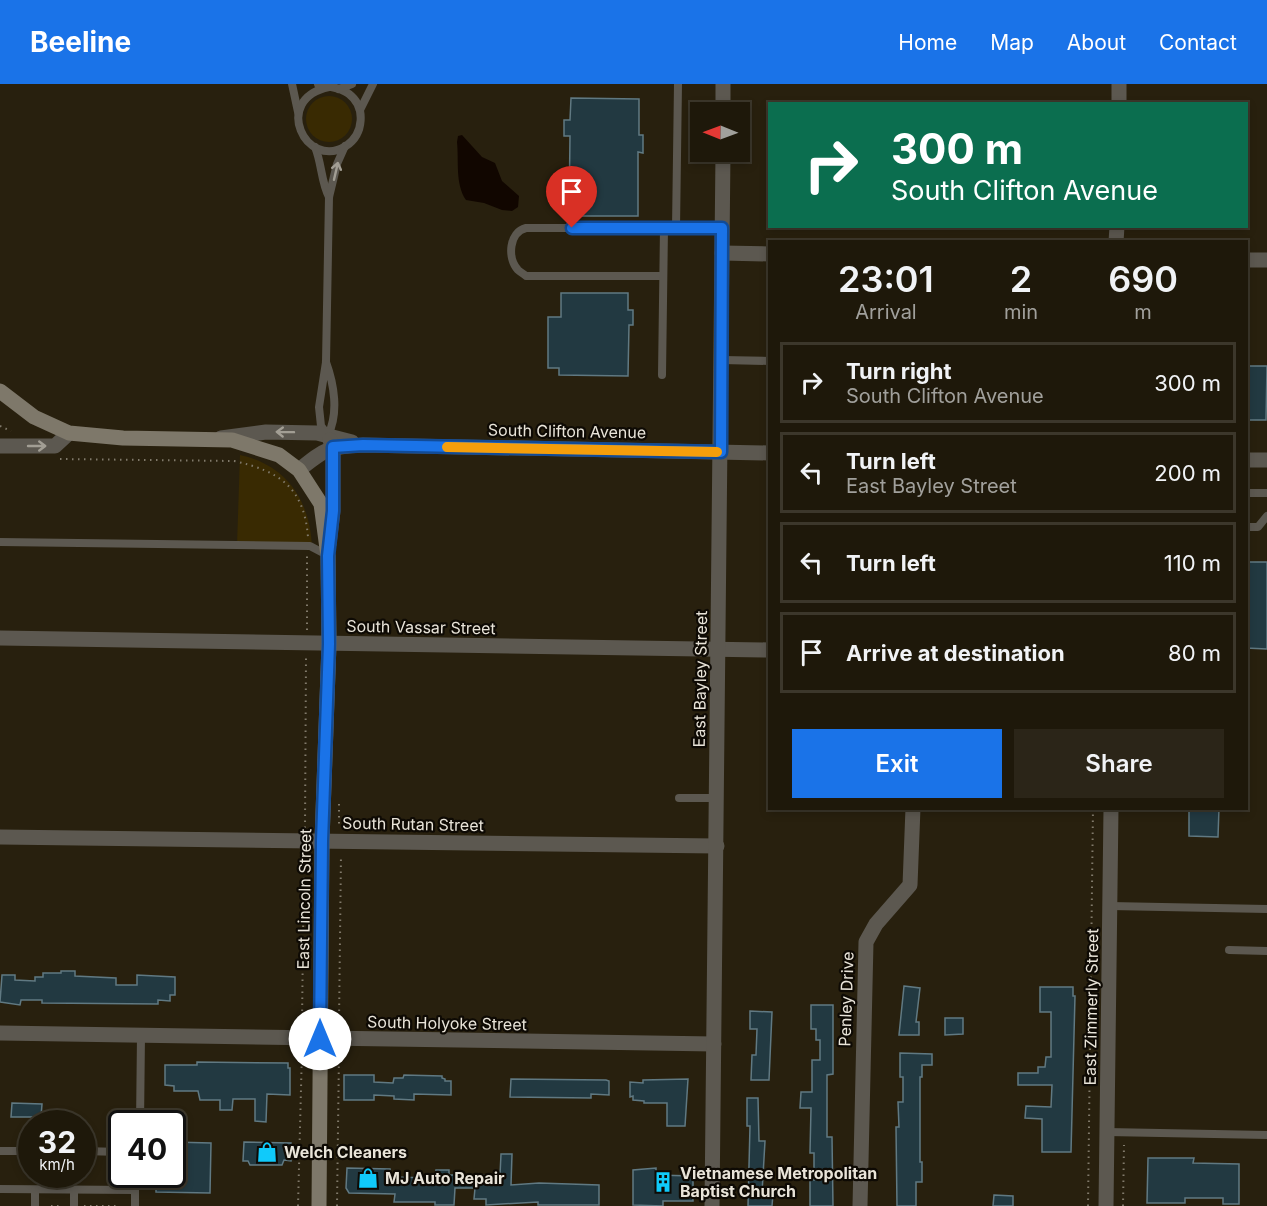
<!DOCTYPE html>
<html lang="en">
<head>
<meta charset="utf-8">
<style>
  :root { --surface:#1e180a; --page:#2b2518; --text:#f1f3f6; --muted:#a1a09c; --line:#3c372b; --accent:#1a73e8 }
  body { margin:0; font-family:Inter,sans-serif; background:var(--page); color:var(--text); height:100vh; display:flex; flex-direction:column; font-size:22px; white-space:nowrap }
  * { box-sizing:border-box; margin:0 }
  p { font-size:20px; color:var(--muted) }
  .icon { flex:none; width:33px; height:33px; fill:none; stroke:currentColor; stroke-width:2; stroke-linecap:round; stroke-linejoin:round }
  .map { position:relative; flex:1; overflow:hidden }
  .side { position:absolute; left:768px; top:156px; width:480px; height:570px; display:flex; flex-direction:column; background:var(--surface); border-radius:0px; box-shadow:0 3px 9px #0003,0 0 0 2px var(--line) }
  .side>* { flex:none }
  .top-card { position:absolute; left:768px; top:18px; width:480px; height:126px; border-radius:0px; box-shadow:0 3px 9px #0003,0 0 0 2px var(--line); background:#0b6e4f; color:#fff; overflow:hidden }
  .needle { width:39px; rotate:271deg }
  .fabs { position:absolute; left:690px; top:18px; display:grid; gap:12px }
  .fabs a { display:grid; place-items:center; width:60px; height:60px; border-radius:0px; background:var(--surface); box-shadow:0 3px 9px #0003,0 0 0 2px var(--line); font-size:30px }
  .speed { position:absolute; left:18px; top:1026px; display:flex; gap:12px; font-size:30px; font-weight:700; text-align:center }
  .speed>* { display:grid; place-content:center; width:78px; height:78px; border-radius:50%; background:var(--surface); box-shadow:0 3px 9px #0003,0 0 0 2px var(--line); line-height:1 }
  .speed small { font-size:15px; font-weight:400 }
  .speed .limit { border:3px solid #111; border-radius:9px; background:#fff; color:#111 }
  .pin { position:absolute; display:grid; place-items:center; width:51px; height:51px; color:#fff; margin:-62px -26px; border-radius:50% 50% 50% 0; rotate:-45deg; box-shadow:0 0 6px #0007 }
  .pin .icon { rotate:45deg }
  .me { position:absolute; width:66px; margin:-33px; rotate:0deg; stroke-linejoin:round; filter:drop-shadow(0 0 4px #0008) }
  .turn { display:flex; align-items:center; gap:21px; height:126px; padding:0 24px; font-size:27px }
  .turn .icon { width:78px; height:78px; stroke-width:2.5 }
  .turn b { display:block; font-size:42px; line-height:51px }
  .eta { display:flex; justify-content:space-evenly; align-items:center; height:102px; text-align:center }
  .eta b { font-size:36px; font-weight:600; line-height:42px }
  .cta { display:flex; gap:12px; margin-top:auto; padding:12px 24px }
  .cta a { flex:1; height:69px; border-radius:0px; background:var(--accent); color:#fff; font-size:24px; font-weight:600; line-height:69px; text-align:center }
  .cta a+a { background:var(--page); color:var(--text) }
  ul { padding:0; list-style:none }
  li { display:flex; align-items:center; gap:18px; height:81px; margin:0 12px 9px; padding:0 12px; border:3px solid var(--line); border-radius:0px }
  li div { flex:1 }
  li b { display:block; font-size:22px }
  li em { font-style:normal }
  header { display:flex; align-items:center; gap:36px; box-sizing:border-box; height:84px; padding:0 30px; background:var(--accent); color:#fff }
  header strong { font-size:28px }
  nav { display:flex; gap:33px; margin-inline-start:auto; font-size:21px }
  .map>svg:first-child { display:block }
</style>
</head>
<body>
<header>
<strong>Beeline</strong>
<nav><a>Home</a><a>Map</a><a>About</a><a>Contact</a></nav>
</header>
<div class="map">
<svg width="1267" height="1122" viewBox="0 0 1267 1122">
  <rect width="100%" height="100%" fill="#28200e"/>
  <g fill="#392a02">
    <circle cx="329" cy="35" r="23"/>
    <path d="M240 371C287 381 310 417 312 463L237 462Z"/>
  </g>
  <path fill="#110600" d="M462 51 482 73 495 79 502 97 519 112 518 123 512 127 502 126 484 119 466 116C455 100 459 77 457 58L458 52Z"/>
  <g fill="#223941" stroke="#607982" stroke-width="1.5">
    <polygon points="571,14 639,15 639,51 643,51 643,69 638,68 638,132 569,132 570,52 564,52 564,36 570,36"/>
    <polygon points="561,209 628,209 628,226 633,226 633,241 629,241 628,292 559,291 559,284 548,284 548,233 561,233"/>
    <polygon points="1249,282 1267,282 1266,336 1249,336"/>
    <polygon points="1246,478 1267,478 1267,565 1246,564"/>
    <polygon points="1189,724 1219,724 1218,753 1189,752"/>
    <polygon points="61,887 75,887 75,892 116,894 116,901 137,901 137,891 175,893 175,911 170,911 170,917 158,916 158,920 42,919 42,916 21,916 20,921 0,918 2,891 15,891 15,896 35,897 35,893 43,893 43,889 61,889"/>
    <polygon points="904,902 920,904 916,938 919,938 919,951 899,951"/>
    <polygon points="1040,903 1073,903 1073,912 1075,912 1071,1068 1042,1068 1042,1035 1025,1034 1026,1022 1051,1023 1052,1001 1018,1001 1018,989 1038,989 1038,983 1045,983 1046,973 1051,973 1051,928 1040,928"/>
    <polygon points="811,921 833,921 833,990 827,991 827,1053 832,1053 833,1122 810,1122 810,1095 814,1096 814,1069 810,1069 811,1024 800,1024 801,1008 812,1008 812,976 820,976 820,956 816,956 816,945 811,945"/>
    <polygon points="750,927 772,928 769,996 751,996 752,971 756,971 757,945 750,945"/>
    <polygon points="945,934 963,934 963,950 945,951"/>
    <polygon points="900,969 932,970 932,981 922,981 922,993 920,993 920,1078 922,1078 922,1098 916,1098 916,1122 897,1122 896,1043 899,1043 898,1018 903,1018 903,993 900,993"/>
    <polygon points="197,978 288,979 288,984 290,984 290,1011 267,1010 266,1038 255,1037 255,1015 233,1015 232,1026 220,1026 220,1016 200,1016 198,1007 174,1007 174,1002 165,1001 165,981 197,981"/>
    <polygon points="344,991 374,991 374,998 393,999 394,994 403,994 404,991 442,992 442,994 445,995 445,997 451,997 451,1011 414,1010 414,1016 394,1015 394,1012 374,1011 374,1016 344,1016"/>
    <polygon points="511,995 606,996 609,997 609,1011 591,1010 591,1014 510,1013"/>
    <polygon points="688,995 685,1042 667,1042 667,1019 644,1019 644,1017 633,1016 633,1012 630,1013 630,998 643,999 643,996"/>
    <polygon points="747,1014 758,1014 759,1057 765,1057 762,1109 773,1110 772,1122 748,1122 750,1042 747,1042"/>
    <polygon points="12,1019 42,1020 41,1033 11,1033"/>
    <polygon points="172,1058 211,1059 210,1109 156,1108 156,1090 172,1090"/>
    <polygon points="244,1058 291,1059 291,1077 284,1076 282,1081 250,1081 248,1077 243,1077"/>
    <polygon points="501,1070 512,1070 511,1101 539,1099 599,1101 599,1121 538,1121 538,1118 486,1121 486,1115 474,1115 475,1104 455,1104 454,1121 435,1121 435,1118 394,1118 395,1110 349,1109 346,1104 347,1084 390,1085 390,1093 436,1094 436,1086 449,1086 449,1091 500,1091"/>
    <polygon points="1148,1074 1194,1074 1193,1079 1239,1080 1239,1120 1223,1120 1223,1114 1185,1114 1185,1119 1147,1119"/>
    <polygon points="656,1084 656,1091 693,1092 693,1117 663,1117 663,1122 633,1121 633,1086"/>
    <polygon points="994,1111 1013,1112 1013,1122 993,1122"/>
  </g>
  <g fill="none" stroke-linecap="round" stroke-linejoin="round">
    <g stroke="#817a6b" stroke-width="2" stroke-dasharray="1.5 4.5" stroke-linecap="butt">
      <polyline points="0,342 11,347"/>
      <path d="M60 375 234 377C279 387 304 403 308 453"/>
      <polyline points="307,546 307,471"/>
      <polyline points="339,720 339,744"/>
      <polyline points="305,744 306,573"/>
      <polyline points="302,939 304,771"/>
      <polyline points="339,939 341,771"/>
      <polyline points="51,1122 63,1122"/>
      <polyline points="84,1122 116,1122"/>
      <polyline points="298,1122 302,966"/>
      <polyline points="337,1122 339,969"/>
      <polyline points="1088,1122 1093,724"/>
      <polyline points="1123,1122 1124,1061"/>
    </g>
    <g stroke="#5c5850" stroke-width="8">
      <polyline points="292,0 298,28"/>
      <path d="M318 0C328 3 341 3 349 10 366 23 364 50 346 62 306 87 271 15 329 3"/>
      <polyline points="339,5 352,0"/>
      <polyline points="360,26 373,0"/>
      <path d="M315 63C322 80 321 98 329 113"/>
      <polyline points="676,144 678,0"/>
      <path d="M663 192H526C524 190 520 188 518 186 507 174 509 148 526 144H722"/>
      <polyline points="722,276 770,277"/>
      <path d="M326 278C334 300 339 329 328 351L321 342 319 323 326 278 329 113 337 80 345 62"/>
      <polyline points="662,291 664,144"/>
      <polyline points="1246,409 1267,409"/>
      <polyline points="1246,443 1258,443 1267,432"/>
      <polyline points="0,458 310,462 327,471"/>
      <polyline points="679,714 717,714"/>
      <polyline points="1110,822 1267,825"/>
      <polyline points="1229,866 1267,867"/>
      <polyline points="140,1040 141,951"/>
      <polyline points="1107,1048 1267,1051"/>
      <polyline points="0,1067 32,1067"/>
      <polyline points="82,1067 122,1068"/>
      <polyline points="135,1090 135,1106"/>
      <polyline points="0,1105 135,1106 135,1122"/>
      <polyline points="35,1106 35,1122"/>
      <polyline points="74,1122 74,1106"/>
    </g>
    <g stroke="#5c5850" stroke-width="15">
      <polyline points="1119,20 1119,0"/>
      <polyline points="723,28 723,0"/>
      <polyline points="1116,158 1117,142"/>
      <polyline points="722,169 770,170"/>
      <polyline points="1246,176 1267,176"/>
      <polyline points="221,354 266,348 317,349 352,358"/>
      <polyline points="0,362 55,362 69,349"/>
      <polyline points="1246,376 1267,376"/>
      <path d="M299 386C326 364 328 363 363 361L770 369"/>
      <polyline points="329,460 333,427 333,363 330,356"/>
      <polyline points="0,554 770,566"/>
      <polyline points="0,753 717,762"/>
      <polyline points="0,949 714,960"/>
      <polyline points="712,1122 723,68"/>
      <polyline points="860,1122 866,858 876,840 910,801 913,724"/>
      <polyline points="1106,1122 1111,724"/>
    </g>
    <polyline stroke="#7e786a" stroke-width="15" points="0,307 34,333 69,349 123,354 232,356 279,371 299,386 321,420 328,472 329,560 322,757 319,1122"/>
  </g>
  <defs><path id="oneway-shaft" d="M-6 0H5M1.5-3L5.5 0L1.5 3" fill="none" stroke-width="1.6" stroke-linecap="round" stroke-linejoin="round" transform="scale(1.5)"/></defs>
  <g stroke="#a29e94">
    <use href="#oneway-shaft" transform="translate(336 87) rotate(-77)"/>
    <use href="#oneway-shaft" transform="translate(285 348) rotate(-179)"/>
    <use href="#oneway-shaft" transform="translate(37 362)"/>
  </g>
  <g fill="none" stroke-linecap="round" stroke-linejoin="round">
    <g stroke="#114b97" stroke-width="15">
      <polyline id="route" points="320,955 322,757 329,560 328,472 333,427 333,363 363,361 721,368 722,144 572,144"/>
    </g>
    <use href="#route" stroke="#1a73e8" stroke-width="10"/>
    <polyline stroke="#f59e0b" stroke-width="10" points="447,363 717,368"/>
  </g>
  <defs>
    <g id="shop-bare" transform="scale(1.62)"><path d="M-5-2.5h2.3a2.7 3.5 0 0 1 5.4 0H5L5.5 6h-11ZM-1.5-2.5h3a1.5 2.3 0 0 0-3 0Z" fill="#10cafa" stroke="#0e0a04" stroke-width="2.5" paint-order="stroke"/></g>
    <g id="building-bare" transform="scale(1.62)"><path d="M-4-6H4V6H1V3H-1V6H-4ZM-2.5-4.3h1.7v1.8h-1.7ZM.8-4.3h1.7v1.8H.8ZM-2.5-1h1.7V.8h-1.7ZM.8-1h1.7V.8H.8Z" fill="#10cafa" stroke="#0e0a04" stroke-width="2.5" paint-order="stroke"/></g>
  </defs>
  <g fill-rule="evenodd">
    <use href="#shop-bare" x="267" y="1068"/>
    <use href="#shop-bare" x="368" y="1094"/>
    <use href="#building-bare" x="663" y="1098"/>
  </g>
  <g text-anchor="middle" stroke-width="4.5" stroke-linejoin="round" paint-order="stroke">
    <g font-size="16" fill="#e9e4d9" stroke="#0e0a04">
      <text transform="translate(567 347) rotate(1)" y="6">South Clifton Avenue</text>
      <text transform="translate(421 543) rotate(1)" y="6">South Vassar Street</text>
      <text transform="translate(700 595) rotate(-89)" y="6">East Bayley Street</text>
      <text transform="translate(413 740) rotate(1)" y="6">South Rutan Street</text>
      <text transform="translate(304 815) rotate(-89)" y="6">East Lincoln Street</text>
      <text transform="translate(846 915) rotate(-88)" y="6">Penley Drive</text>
      <text transform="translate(1091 923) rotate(-89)" y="6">East Zimmerly Street</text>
      <text transform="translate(447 939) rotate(1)" y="6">South Holyoke Street</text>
    </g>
    <g font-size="16" font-weight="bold" fill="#e9e4d9" stroke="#0e0a04" text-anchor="start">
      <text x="284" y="1074">Welch Cleaners</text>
      <text x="680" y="1095">Vietnamese Metropolitan<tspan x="680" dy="18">Baptist Church</tspan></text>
      <text x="385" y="1100">MJ Auto Repair</text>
    </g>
  </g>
</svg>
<div class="fabs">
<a><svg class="needle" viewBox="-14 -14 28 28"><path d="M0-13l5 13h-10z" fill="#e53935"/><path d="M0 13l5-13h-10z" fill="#a1a09c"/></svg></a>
</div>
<div class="speed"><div>32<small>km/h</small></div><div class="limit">40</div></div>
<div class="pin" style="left:572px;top:144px;background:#d93025"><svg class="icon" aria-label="arrive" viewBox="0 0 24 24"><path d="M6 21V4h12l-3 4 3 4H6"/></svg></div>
<svg class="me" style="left:320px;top:955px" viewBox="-20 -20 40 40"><circle r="19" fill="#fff"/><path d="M0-13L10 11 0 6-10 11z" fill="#1a73e8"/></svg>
<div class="top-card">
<div class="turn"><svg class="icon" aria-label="right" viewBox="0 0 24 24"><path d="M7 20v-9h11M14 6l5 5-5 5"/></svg><div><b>300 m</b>South Clifton Avenue</div></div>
</div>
<section class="side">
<div class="eta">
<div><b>23:01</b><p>Arrival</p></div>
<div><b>2</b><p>min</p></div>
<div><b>690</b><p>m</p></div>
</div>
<ul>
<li><svg class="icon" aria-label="right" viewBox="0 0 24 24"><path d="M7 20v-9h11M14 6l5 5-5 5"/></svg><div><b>Turn right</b><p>South Clifton Avenue</p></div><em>300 m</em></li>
<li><svg class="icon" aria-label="left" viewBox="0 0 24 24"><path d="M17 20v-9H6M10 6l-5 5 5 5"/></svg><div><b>Turn left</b><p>East Bayley Street</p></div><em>200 m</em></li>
<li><svg class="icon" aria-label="left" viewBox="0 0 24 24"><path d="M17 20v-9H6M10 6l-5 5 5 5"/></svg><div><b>Turn left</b></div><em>110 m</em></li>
<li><svg class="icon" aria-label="arrive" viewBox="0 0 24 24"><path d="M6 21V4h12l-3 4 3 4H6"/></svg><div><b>Arrive at destination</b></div><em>80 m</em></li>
</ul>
<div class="cta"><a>Exit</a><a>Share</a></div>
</section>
</div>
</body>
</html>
